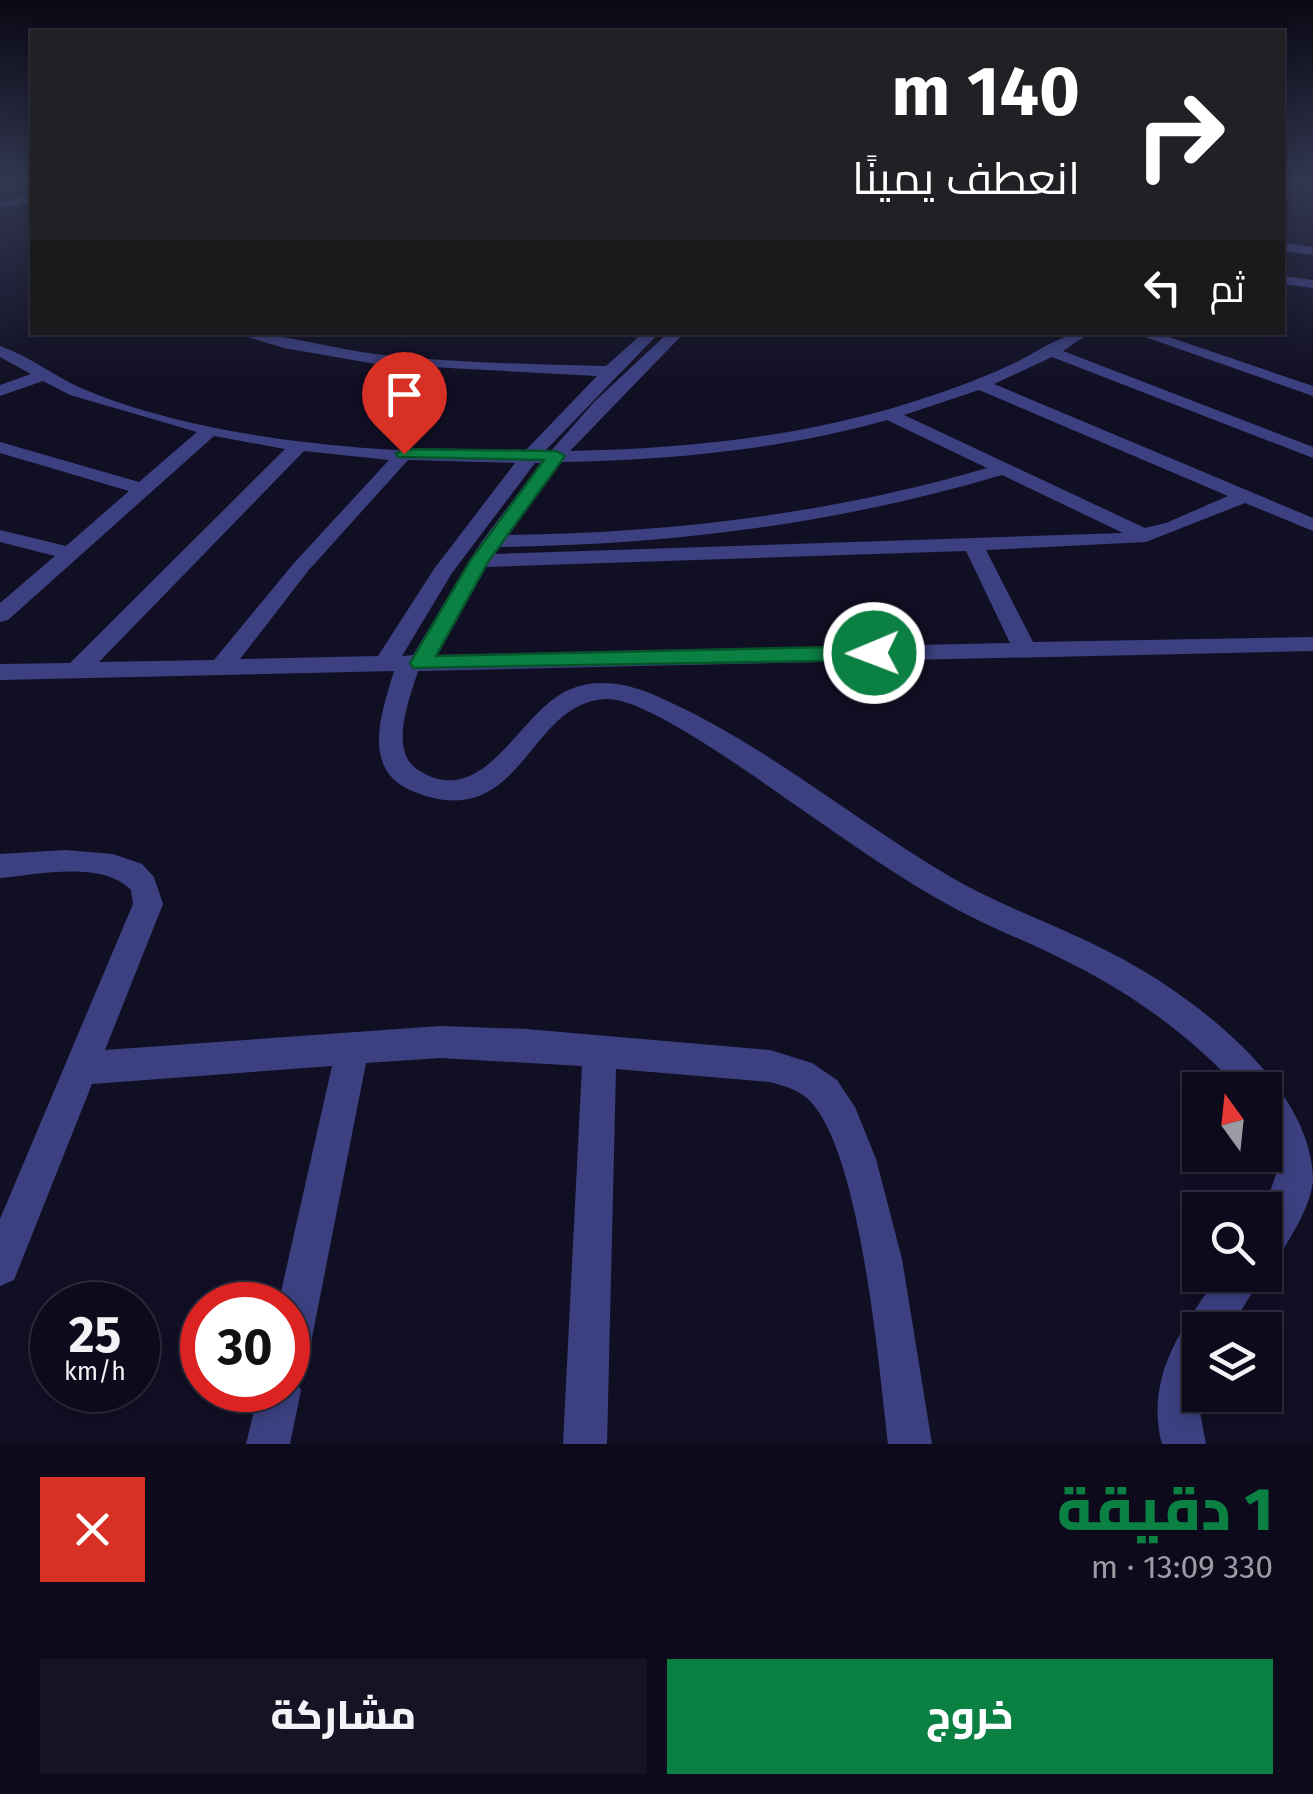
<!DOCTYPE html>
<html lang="ar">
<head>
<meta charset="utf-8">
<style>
  :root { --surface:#0d0b1b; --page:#161424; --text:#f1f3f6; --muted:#9a9ba3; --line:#2d2b3a; --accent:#0b8043 }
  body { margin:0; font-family:"Fira Sans",Cairo,sans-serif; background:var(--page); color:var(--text); direction:rtl; height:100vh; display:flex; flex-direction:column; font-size:38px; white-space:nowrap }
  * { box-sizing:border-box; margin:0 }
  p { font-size:32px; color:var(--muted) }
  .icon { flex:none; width:55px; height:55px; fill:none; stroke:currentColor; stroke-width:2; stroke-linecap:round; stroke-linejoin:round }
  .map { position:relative; height:1444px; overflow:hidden; direction:ltr }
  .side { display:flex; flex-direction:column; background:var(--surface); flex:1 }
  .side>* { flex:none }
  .top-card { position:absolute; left:30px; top:30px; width:1255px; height:305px; border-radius:0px; box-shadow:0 5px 15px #0003,0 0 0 2px var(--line); direction:rtl; background:#202124; color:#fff; overflow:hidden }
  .needle { width:65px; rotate:345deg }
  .tools { position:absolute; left:1182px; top:1072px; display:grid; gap:20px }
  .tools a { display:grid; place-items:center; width:100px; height:100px; border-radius:0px; background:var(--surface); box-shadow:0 5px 15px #0003,0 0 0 2px var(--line); font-size:50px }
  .speed { position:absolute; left:30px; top:1282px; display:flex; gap:20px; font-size:50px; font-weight:700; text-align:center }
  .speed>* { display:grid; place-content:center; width:130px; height:130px; border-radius:50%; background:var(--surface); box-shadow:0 5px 15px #0003,0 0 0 2px var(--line); line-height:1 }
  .speed small { font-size:25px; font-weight:400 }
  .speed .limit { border:15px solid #d22; background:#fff; color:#111 }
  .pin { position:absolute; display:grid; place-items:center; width:85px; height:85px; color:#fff; margin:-102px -42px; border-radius:50% 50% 50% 0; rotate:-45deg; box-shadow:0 0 10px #0007 }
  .pin .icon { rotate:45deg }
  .me { position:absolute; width:110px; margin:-55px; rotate:269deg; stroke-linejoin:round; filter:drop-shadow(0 0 8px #0008) }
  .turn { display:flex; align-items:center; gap:35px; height:210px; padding:0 40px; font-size:45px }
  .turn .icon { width:130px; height:130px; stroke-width:2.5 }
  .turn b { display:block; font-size:70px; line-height:85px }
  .then { display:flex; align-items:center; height:95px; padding:0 40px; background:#0003; gap:20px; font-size:38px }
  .round { display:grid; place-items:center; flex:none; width:105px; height:105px; border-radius:0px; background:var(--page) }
  .overview { display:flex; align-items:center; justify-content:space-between; height:170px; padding:0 40px }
  h1 { font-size:60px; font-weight:800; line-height:75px; color:var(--accent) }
  .cta { display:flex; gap:20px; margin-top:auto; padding:20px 40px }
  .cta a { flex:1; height:115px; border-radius:0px; background:var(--accent); color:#fff; font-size:40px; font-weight:800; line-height:115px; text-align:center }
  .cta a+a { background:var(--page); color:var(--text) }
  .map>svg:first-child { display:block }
</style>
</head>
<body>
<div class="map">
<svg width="1313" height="1444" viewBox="0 0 1313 1444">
  <rect width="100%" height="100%" fill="#110f24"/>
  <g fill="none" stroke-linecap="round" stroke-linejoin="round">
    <g fill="#3c4081" fill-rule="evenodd">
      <polygon points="32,196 32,202 0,208 0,202"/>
      <polygon points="1282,243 1313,247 1313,255 1282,251"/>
      <polygon points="1282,276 1313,280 1313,288 1282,284"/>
      <path d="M231 332C279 332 327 348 375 354 452 363 529 364 606 366L644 332H660L544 452H550L595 401 669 332H685L570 451C683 449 801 437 909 403 944 392 975 381 1008 366 1036 354 1061 332 1091 332L1063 351 1313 447V458L1052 357 994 384 1313 518V531L1245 503 1146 542 986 550 1033 642 1313 637V651L418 671C410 698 388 750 418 770 486 813 519 709 571 689 597 678 627 684 652 694 758 739 851 818 949 876 1002 907 1060 926 1113 954 1189 993 1313 1084 1313 1181 1310 1208 1292 1234 1279 1257L1265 1262 1264 1210 1278 1168 1277 1150 1265 1122V1090H1240C1193 1038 1134 995 1072 964 1034 944 993 929 956 909 898 878 845 839 791 802 755 777 648 699 608 699 526 700 524 837 412 791 360 769 382 712 394 671L0 680V664L70 663 285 449 214 436 8 620 0 622V603L55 556 0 542V530L66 546 129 491 0 453V442L139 482 197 432 70 395 43 381 0 396V385L31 374 0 357V346C29 356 54 376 81 388 207 442 389 455 524 452L597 376 376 364 284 348ZM979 390 1228 496 1166 523 1145 528 904 415ZM887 420 987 468C830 514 671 533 507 535L561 462C670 460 781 450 887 420ZM304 451 389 460 294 563 214 660 99 662ZM408 460 515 463 434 569 378 656 240 659 308 571ZM535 463H541L482 541 413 655 402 656 452 573ZM1002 475 1123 533 495 554 499 547C671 545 837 524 1002 475ZM966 551 1010 643 437 655 486 567Z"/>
      <polygon points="1131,332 1154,332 1313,386 1313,396"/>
      <path d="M65 850 113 854 142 864 154 877 163 904 105 1050 440 1026 526 1029 770 1050 812 1063 837 1080 855 1107 876 1159 902 1259 932 1444H888C879 1367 861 1156 811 1102 800 1090 785 1086 770 1082L616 1069 607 1444H563L582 1066 440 1058 366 1063 309 1353 303 1368 290 1373 301 1390 290 1444H246L259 1390H288V1305H278L332 1066 92 1084 14 1280 0 1286V1219L133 904 131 890C101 860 38 875 0 878V854Z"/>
      <path d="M1219 1275H1263L1229 1330H1200L1198 1402 1206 1444H1162C1145 1376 1182 1328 1219 1275Z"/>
    </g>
  </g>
  <linearGradient id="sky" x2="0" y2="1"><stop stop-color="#090814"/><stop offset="0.47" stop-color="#323750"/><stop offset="1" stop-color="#323750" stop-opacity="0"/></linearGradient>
  <rect width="1313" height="383" fill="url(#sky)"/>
  <polygon fill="#0b8043" stroke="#07532c" stroke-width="2.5" points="404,449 556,451 565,456 488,562 436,656 874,646 885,653 874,660 413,668 410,663 470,561 544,460 398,457 396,454"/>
</svg>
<div class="tools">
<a><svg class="needle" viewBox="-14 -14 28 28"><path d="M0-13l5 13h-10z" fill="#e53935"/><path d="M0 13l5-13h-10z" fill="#9a9ba3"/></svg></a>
<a><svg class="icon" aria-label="search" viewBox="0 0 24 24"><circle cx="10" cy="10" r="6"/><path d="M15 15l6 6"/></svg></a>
<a><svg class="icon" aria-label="layers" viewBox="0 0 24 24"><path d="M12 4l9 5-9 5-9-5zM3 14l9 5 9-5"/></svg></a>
</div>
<div class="speed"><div>25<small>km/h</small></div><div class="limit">30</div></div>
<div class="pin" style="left:404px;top:454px;background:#d93025"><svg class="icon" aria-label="arrive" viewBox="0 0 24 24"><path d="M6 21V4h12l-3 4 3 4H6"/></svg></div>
<svg class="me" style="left:874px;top:653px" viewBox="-20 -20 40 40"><circle r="17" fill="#0b8043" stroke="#fff" stroke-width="3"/><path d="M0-11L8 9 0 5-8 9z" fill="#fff"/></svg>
<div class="top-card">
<div class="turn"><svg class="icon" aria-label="right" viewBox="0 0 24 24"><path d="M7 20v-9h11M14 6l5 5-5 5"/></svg><div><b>140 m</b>انعطف يمينًا</div></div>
<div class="then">ثم<svg class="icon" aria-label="left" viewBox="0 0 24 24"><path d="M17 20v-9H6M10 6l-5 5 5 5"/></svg></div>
</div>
</div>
<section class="side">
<div class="overview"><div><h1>1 دقيقة</h1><p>330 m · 13:09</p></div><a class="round" style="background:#d93025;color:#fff"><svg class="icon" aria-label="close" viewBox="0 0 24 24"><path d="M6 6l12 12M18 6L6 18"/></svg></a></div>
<div class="cta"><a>خروج</a><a>مشاركة</a></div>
</section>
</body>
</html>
